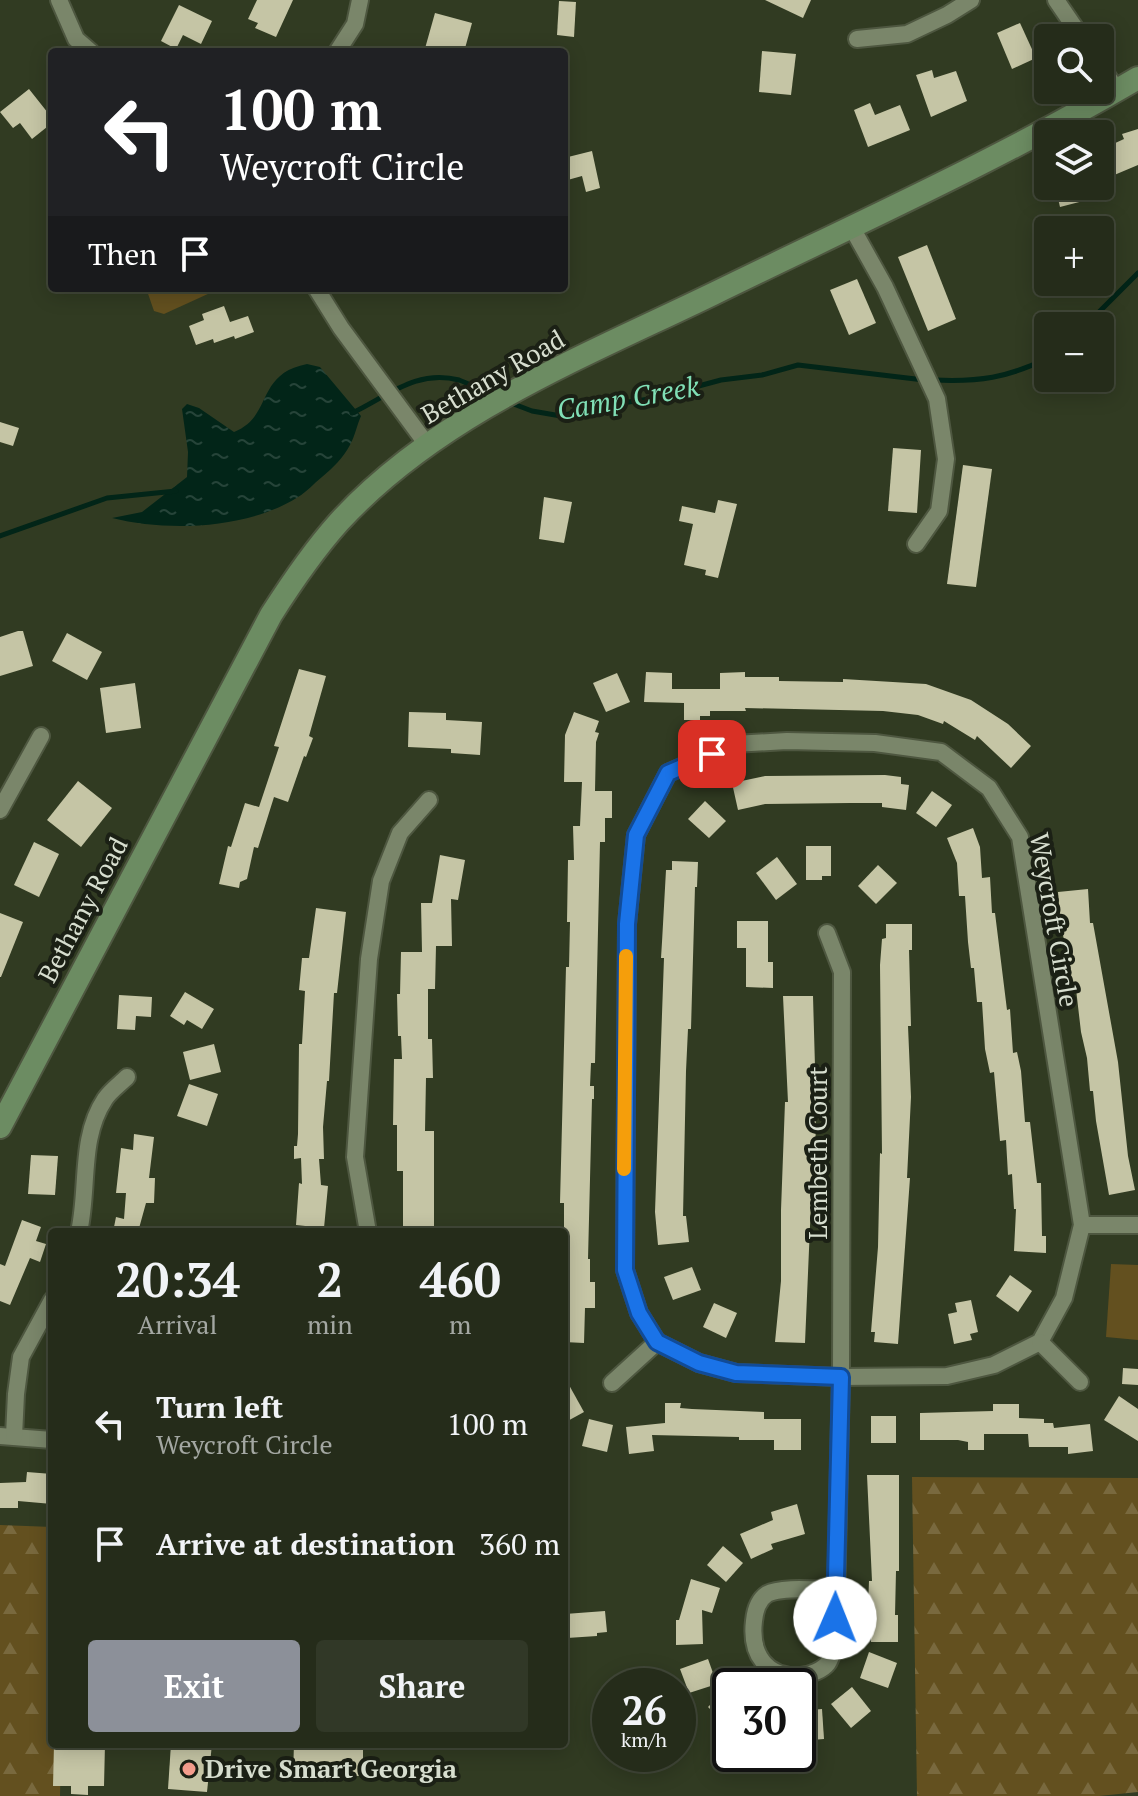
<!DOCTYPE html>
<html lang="en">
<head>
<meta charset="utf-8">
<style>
  :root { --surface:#252c1a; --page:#313827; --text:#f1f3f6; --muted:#a3a7a2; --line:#424839; --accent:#8c9099 }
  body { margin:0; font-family:"PT Serif",serif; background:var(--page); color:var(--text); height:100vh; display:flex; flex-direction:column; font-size:30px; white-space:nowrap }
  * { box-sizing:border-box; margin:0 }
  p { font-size:26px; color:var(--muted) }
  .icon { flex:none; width:44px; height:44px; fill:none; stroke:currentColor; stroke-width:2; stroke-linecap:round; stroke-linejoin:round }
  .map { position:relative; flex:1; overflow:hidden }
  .details { position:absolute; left:48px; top:1228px; width:520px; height:520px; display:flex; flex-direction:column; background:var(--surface); border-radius:8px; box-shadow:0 4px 20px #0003,0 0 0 2px var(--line) }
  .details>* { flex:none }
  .banner { position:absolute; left:48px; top:48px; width:520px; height:244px; border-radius:8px; box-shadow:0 4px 20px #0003,0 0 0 2px var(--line); background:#202124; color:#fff; overflow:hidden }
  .controls { position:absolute; left:1034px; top:24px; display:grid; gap:16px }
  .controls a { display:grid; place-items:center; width:80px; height:80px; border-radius:8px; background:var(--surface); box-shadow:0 4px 20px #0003,0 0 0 2px var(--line); font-size:40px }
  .speed { position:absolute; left:592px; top:1668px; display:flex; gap:16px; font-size:40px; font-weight:700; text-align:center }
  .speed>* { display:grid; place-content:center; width:104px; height:104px; border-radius:50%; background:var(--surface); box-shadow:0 4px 20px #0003,0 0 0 2px var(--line); line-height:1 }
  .speed small { font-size:20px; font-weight:400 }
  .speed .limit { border:4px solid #111; border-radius:12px; background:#fff; color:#111 }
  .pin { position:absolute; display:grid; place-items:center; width:68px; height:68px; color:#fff; margin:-34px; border-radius:16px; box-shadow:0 4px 12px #0006 }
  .me { position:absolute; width:88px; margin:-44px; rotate:1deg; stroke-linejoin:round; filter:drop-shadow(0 0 6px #0008) }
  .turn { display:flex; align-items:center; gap:28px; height:168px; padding:0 40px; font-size:36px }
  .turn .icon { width:104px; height:104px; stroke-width:2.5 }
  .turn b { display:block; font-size:56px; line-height:68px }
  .then { display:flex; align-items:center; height:76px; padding:0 40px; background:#0003; gap:16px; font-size:30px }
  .eta { display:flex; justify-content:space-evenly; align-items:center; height:136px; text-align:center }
  .eta b { font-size:48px; font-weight:700; line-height:56px }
  .button { display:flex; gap:16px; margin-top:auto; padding:16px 40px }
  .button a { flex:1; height:92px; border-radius:8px; background:var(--accent); color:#fff; font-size:32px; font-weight:700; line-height:92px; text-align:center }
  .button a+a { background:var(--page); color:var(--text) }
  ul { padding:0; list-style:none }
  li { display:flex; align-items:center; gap:24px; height:120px; padding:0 40px }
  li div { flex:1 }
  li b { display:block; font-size:30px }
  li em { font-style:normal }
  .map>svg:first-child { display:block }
</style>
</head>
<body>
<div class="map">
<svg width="1138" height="1796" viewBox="0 0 1138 1796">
  <defs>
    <pattern id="forest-firs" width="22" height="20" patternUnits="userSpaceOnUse" patternTransform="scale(2)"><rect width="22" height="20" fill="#63501f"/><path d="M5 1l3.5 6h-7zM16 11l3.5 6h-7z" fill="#79693e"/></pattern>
    <pattern id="water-ripples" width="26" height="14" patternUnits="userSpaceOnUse" patternTransform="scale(2)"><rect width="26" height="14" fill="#022518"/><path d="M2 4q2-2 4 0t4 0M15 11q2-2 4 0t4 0" fill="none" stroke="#264439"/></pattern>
  </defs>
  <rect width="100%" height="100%" fill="#313b22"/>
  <g fill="#63501f">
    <polygon points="146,288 221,288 164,314 154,311"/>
    <polygon points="1111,1264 1138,1265 1138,1340 1106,1337"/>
  </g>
  <g fill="url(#forest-firs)">
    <polygon points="912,1477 1138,1478 1138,1792 1099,1796 917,1796"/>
    <polygon points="0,1525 52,1527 52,1744 61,1744 60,1796 0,1796"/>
  </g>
  <path fill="url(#water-ripples)" d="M307 364 320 367 361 416C357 425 355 436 350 445 343 458 333 468 322 477 314 483 307 492 298 497 248 529 168 532 112 518L142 512 187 477 188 452 182 409 187 404 199 408 234 432C273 417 255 374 307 364Z"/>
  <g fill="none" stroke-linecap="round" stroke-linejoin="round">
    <g stroke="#022518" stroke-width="5">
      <polyline points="1085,326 1138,273"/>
      <path d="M934 380C979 382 1007 378 1048 358"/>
      <polyline points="511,403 532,411 561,416 600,406 650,399 721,380 762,375 798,365 924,380"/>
      <path d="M352 413C388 396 416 369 459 380 470 384 482 391 494 396"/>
      <polyline points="0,536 107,498 176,491"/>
    </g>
  </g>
  <g fill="#c5c5a5">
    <polygon points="257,0 293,0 276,37 255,28 258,23 248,19"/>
    <polygon points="765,0 811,0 803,18"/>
    <polygon points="559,1 576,2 574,37 557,35"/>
    <polygon points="179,5 212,21 201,44 183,35 176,49 161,41"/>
    <polygon points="435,13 472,23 464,52 424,52"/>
    <polygon points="1020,23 1036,58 1012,69 997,33"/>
    <polygon points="762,51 796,54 791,95 759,92"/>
    <polygon points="932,70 934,78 956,71 967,101 931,117 916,75"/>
    <polygon points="29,89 52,118 52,123 32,139 20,123 13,128 0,112"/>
    <polygon points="870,103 875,115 900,105 910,130 868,147 854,110"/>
    <polygon points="1138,129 1138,165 1100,181 1100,150 1124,139 1122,134"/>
    <polygon points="592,151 600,188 586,192 582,176 564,181 564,158"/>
    <polygon points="1055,186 1084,186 1087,200 1060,207"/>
    <polygon points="927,245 956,319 928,331 898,257"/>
    <polygon points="857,279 876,323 849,335 830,290"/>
    <polygon points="224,306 230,322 248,316 254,332 235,339 234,336 214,343 213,339 196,345 189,326 204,320 202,314"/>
    <polygon points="0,422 19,428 13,446 0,442"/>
    <polygon points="893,448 921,450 917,513 888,511"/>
    <polygon points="963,465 992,469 976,587 947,584"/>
    <polygon points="544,497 572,502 564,543 539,539"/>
    <polygon points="718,500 737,504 718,578 705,575 706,570 684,565 693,524 679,521 682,506 715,513"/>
    <polygon points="18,631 23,631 33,666 0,676 0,637"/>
    <polygon points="67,633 102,652 87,680 52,661"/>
    <polygon points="299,669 326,676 309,736 313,738 306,757 304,756 288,802 274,797 258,848 254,847 247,879 240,882 239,888 219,884 228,846 231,847 245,803 259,807 279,747 274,746"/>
    <polygon points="646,672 672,673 672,689 720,689 720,673 745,672 745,677 779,677 779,681 843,682 843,679 926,684 971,700 1008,724 1031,746 1011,768 977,736 975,740 944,721 943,724 918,715 883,711 745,708 746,711 710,711 710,716 700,716 700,720 684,720 684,703 644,702"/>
    <polygon points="617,673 630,702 606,712 593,683"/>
    <polygon points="135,683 141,728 106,733 100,688"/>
    <polygon points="409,712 446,713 446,720 482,722 480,755 451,753 451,749 408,747"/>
    <polygon points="574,712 599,721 595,732 599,733 596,742 595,791 612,791 612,818 605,818 605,842 600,842 595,1063 591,1063 590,1086 594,1086 594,1099 592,1099 588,1259 590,1259 590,1282 595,1282 595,1308 585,1308 584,1343 564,1342 564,1203 560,1203 566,967 569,967 570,922 567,922 568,860 574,860 573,826 580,826 582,782 564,782 565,735"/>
    <polygon points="885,775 901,777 901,784 909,785 906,810 882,807 882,803 850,803 765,804 738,810 732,783 765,776"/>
    <polygon points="78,781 112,808 81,847 47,820"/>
    <polygon points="932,791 952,805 936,827 916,813"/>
    <polygon points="705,801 726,821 709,838 688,819"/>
    <polygon points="973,828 980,847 982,878 990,877 992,913 995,913 1007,1010 1010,1009 1013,1053 1017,1052 1021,1071 1025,1122 1030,1122 1037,1183 1041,1183 1042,1236 1046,1236 1046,1253 1014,1251 1016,1209 1014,1209 1012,1174 1008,1175 1006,1140 1000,1141 994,1072 990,1073 985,1049 982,1002 977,1002 974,968 971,968 968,942 965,896 959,896 957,863 947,838"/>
    <polygon points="34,842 59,854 39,897 14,885"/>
    <polygon points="806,846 831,846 831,876 822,876 822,880 806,880"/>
    <polygon points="440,855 465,860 458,900 451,899 452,946 436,946 435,989 428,989 428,1039 432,1039 433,1078 426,1078 425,1131 434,1131 434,1232 420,1232 420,1226 403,1226 403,1171 397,1171 397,1125 393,1125 394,1059 402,1059 401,1036 398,1036 397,994 400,994 401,952 422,952 421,903 432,903"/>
    <polygon points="777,857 797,884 776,900 756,873"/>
    <polygon points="672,861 698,862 697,887 695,887 691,1029 688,1029 686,1071 683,1216 686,1216 689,1242 658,1245 655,1212 664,958 661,958 662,942 666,870 672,870"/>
    <polygon points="878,865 897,883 876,904 858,886"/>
    <polygon points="1088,889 1090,923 1093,923 1118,1062 1128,1156 1135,1190 1109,1195 1096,1121 1093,1091 1090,1091 1087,1058 1081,1032 1076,989 1073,989 1060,919 1058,892"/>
    <polygon points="316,908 346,912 337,993 334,993 329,1081 327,1081 323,1127 324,1159 319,1159 321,1185 328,1186 324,1228 296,1225 299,1183 302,1184 301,1158 294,1159 294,1146 297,1146 298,1134 299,1044 302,1044 305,991 299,990 302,958 309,958"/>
    <polygon points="0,913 23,922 1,977 0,977"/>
    <polygon points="737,921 768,921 768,962 773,962 773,988 746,987 746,948 737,948"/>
    <polygon points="886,924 912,924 912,950 909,950 911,1026 908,1026 911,1097 907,1178 910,1178 898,1344 874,1342 875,1332 871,1332 878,1247 880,1153 882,1154 880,965 882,939 886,938"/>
    <polygon points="185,992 214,1009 202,1029 187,1020 184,1025 170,1016"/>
    <polygon points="119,995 152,997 151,1017 136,1016 135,1030 117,1029"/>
    <polygon points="783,996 813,996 816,1102 815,1186 814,1203 811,1203 805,1343 775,1342 781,1281 781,1210 785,1102 788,1102"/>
    <polygon points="214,1044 221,1072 190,1080 183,1052"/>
    <polygon points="189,1084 218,1094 207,1126 177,1116"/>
    <polygon points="134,1134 154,1137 149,1178 155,1178 154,1203 146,1203 138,1232 113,1232 116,1217 124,1219 126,1193 116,1193 121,1148 133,1150"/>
    <polygon points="31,1155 58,1156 55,1195 28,1194"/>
    <polygon points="22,1220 41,1227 36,1241 46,1244 40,1262 30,1258 10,1305 0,1301 0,1264 5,1266"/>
    <polygon points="692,1267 701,1290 673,1300 664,1277"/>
    <polygon points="1010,1275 1032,1291 1018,1312 996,1296"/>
    <polygon points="971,1300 978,1332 970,1334 972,1340 954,1344 948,1314 957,1312 955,1303"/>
    <polygon points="714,1303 737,1313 726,1338 703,1327"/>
    <polygon points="1123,1368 1138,1369 1138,1385 1122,1384"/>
    <polygon points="564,1376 584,1412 564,1423"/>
    <polygon points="1119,1396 1138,1409 1138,1441 1104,1420"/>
    <polygon points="665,1403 681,1403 680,1408 692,1409 764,1412 764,1419 801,1419 801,1450 774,1450 774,1440 739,1440 739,1437 652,1435 654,1451 629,1454 626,1427 665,1423"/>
    <polygon points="993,1404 1019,1404 1019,1418 1044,1419 1044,1423 1053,1423 1054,1428 1090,1424 1093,1451 1068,1454 1068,1447 1029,1447 1028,1434 984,1434 984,1450 968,1450 968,1442 958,1440 920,1440 920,1413 993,1411"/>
    <rect x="871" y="1416" width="25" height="27"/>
    <polygon points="589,1419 613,1425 607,1452 582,1446"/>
    <polygon points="27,1472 52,1474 52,1504 18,1501 18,1508 0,1508 0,1483 26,1482"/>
    <polygon points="867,1475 899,1475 899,1571 896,1571 895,1615 898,1615 898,1642 871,1642 871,1631 867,1631 869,1581 872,1581"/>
    <polygon points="797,1504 805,1534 771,1544 773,1549 751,1559 740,1534 773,1520 771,1512"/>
    <polygon points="723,1546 743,1563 726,1582 707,1565"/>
    <polygon points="691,1579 720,1588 712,1613 702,1610 703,1644 676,1645 676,1620 679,1620"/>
    <polygon points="605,1611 607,1632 597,1633 597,1636 567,1638 565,1614"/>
    <polygon points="869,1652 897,1663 888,1688 860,1678"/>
    <polygon points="708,1659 717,1684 689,1693 680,1669"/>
    <polygon points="730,1684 730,1729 708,1707"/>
    <polygon points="852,1687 871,1711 851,1728 831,1704"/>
    <polygon points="822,1709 824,1739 798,1741 798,1711"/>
    <polygon points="54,1744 105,1744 104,1786 88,1786 88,1795 71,1794 71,1786 53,1786"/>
    <polygon points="171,1744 212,1744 207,1792 168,1789"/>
    <polygon points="294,1744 363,1744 363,1776 293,1775"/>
  </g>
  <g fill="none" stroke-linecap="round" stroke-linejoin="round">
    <g stroke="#4e5740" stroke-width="20">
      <g id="street">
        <polyline points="59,0 76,39 91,52"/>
        <polyline points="1056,0 1082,38"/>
        <polyline points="857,39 907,34 947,15 971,0"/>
        <polyline points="337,52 355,24 360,0"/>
        <polyline points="1100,65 1117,90"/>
        <polyline points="851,226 885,287 937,399 946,459 939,511 916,544"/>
        <polyline points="316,288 341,328 428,446"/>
        <polygon points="787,741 875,743 941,752 989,788 1020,837 1082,1225 1064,1298 1040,1342 994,1365 947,1376 841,1377 736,1373 699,1363 657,1342 639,1313 625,1270 627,924 636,835 668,773 734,744"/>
        <polyline points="0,810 41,736"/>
        <path d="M827 933 842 972 841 1377 835 1645C833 1650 831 1659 828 1663 823 1670 810 1675 801 1676 766 1678 750 1654 754 1621 755 1611 758 1600 767 1594 781 1586 818 1590 835 1590"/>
        <polyline points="1082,1225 1138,1225"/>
        <path d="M79 1232C89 1188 79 1138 105 1099 110 1091 120 1084 127 1077"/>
        <polyline points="368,1232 355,1157 369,959 381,881 400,833 429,800"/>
        <polyline points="1040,1342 1080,1382"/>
        <polyline points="612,1383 657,1342"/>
        <polyline points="0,1436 52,1440"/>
        <polyline points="14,1436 16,1394 21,1357 52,1300"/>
      </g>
    </g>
    <g stroke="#4e5740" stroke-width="26">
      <path id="secondary" d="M0 1127 271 615C292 582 313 551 339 522 438 414 583 357 713 294 856 224 1001 159 1138 78"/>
    </g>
    <use href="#street" stroke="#7a866a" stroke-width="16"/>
    <use href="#secondary" stroke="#6c8c62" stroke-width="22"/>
  </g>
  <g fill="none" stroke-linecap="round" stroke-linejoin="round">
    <g stroke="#114b97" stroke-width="20">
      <polyline id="route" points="712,754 668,773 636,835 627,924 625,1270 639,1313 657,1342 699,1363 736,1373 841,1377 835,1618"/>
    </g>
    <use href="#route" stroke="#1a73e8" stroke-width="14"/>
    <polyline stroke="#f59e0b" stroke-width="14" points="624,1169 626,956"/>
  </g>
  <circle fill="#f49d8d" stroke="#1b2015" stroke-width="3" cx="189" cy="1769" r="8"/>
  <g text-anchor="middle" stroke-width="8" stroke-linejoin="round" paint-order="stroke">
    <g font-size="26" fill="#d7decf" stroke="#1b2015">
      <text transform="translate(493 377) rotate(-30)" y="9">Bethany Road</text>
      <text transform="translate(83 910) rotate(-62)" y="9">Bethany Road</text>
      <text transform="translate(1054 920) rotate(80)" y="9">Weycroft Circle</text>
      <text transform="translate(818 1153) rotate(-90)" y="9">Lembeth Court</text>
    </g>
    <g font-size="26" font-weight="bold" fill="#d7decf" stroke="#1b2015" text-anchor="start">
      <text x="205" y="1778">Drive Smart Georgia</text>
    </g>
    <g font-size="28" font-style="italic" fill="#80dfb6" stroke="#1b2015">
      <text transform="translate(628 398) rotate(-10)" y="10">Camp Creek</text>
    </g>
  </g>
</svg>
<div class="controls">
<a><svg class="icon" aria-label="search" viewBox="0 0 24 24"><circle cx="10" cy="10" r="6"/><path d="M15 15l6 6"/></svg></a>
<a><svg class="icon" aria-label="layers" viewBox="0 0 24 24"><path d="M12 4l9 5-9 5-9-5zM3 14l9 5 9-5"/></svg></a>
<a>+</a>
<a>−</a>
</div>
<div class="speed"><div>26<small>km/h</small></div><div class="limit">30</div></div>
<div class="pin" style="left:712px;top:754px;background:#d93025"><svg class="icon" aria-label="arrive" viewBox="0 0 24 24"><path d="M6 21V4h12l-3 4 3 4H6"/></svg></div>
<svg class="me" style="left:835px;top:1618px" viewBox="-20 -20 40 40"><circle r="19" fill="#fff"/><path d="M0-13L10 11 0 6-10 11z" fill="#1a73e8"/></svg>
<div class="banner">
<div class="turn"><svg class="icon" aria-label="left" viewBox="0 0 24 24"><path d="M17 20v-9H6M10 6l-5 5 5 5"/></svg><div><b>100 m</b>Weycroft Circle</div></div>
<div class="then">Then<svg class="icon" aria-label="arrive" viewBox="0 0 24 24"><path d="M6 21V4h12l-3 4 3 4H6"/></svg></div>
</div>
<section class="details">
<div class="eta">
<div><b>20:34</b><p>Arrival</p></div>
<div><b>2</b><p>min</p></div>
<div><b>460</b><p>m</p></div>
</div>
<ul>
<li><svg class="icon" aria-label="left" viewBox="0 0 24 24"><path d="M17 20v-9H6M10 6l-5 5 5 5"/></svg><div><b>Turn left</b><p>Weycroft Circle</p></div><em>100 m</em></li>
<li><svg class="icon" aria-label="arrive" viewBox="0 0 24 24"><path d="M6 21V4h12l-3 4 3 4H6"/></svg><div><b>Arrive at destination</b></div><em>360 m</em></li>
</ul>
<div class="button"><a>Exit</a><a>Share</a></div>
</section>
</div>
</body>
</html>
